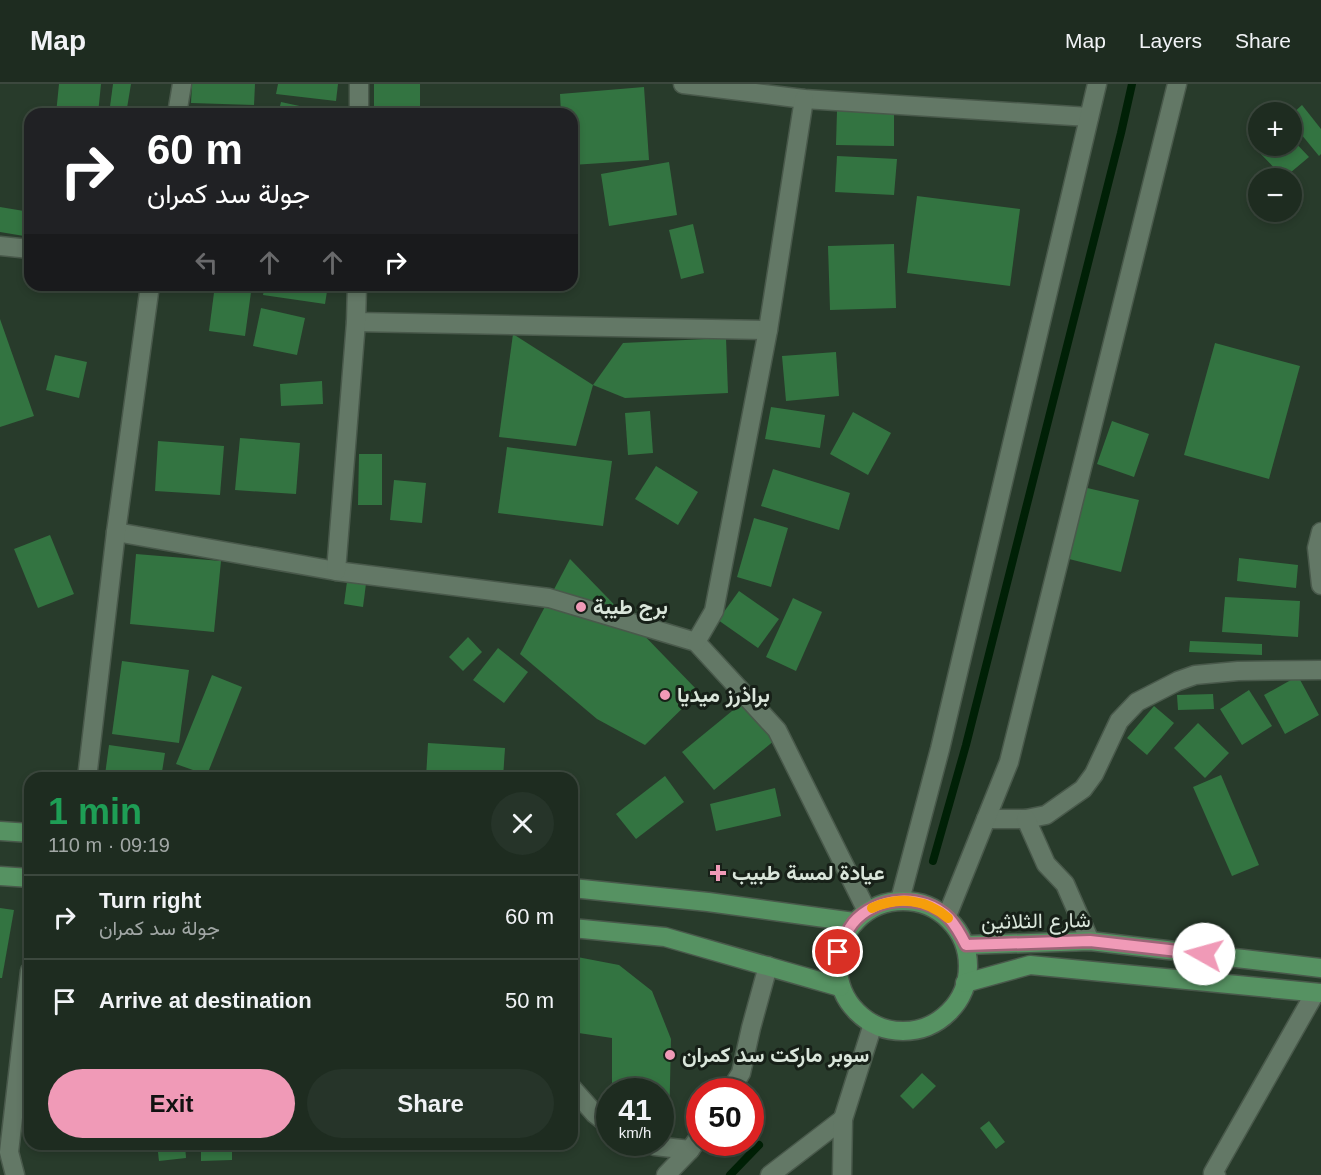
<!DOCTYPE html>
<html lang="en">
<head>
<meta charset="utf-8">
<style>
  :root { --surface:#1e2c20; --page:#263429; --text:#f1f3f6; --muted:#a1a7a5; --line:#3c483e; --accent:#f09ab7 }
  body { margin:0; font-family:Helvetica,Vazirmatn,sans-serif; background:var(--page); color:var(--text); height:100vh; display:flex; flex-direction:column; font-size:22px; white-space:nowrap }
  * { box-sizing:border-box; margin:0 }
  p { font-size:20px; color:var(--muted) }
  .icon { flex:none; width:33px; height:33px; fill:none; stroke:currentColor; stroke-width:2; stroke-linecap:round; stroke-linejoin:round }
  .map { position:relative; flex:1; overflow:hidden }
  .details { position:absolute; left:24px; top:688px; width:554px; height:378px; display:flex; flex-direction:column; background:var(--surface); border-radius:18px; box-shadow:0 3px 9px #0003,0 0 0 2px var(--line) }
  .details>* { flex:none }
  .guide { position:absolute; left:24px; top:24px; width:554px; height:183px; border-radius:18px; box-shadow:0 3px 9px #0003,0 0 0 2px var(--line); background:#202124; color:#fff; overflow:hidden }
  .fabs { position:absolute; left:1248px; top:18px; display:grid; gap:12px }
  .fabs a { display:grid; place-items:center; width:54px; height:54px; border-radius:50%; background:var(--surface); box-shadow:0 3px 9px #0003,0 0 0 2px var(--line); font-size:30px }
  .speed { position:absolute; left:596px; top:994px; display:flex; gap:12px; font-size:30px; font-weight:700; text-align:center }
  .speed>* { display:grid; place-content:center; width:78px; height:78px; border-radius:50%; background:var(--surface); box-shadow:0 3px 9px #0003,0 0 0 2px var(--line); line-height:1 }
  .speed small { font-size:15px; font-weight:400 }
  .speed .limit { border:9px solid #d22; background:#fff; color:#111 }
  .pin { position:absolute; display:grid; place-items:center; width:51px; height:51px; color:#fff; margin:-26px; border:3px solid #fff; border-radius:50%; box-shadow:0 2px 6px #0007 }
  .me { position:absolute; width:66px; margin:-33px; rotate:277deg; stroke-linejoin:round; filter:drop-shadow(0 0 4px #0008) }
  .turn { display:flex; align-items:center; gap:21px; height:126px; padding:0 24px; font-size:27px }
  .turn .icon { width:78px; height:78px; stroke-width:2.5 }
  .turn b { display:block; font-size:42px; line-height:51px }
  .lanes { display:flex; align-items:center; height:57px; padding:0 24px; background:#0003; justify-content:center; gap:30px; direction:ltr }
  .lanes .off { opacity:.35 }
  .round { display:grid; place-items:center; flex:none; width:63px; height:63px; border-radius:32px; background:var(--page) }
  .summary { display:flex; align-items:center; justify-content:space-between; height:102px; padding:0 24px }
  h1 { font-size:36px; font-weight:600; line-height:45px; color:#1e9e55 }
  .primary-button { display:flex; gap:12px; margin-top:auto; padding:12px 24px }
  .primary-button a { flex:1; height:69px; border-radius:36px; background:var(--accent); color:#111; font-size:24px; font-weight:600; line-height:69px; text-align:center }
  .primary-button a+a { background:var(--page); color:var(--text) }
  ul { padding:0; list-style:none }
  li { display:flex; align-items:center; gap:18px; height:84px; padding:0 24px; border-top:2px solid var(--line) }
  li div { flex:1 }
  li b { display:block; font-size:22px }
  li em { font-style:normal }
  header { display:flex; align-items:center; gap:36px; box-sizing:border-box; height:84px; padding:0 30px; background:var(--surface); border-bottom:2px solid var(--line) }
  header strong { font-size:28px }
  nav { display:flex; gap:33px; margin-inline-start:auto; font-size:21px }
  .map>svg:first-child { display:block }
</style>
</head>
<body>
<header>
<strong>Map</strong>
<nav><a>Map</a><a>Layers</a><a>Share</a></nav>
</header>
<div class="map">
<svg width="1321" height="1091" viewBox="0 0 1321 1091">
  <rect width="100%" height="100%" fill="#283b2b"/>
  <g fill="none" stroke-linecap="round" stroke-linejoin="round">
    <g stroke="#002006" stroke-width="8">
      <polyline points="933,777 966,661 1121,49 1132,0"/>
      <polyline points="730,1091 759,1061"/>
    </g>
  </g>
  <g fill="#337441">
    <polygon points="59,0 101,0 98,30 56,30"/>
    <polygon points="113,0 131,0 126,30 109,30"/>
    <polygon points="192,0 255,0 254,21 191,19"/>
    <polygon points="278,0 338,0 336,17 276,10"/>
    <rect x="374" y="0" width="46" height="30"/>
    <polygon points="644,3 649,76 572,81 572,30 561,30 560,10"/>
    <polygon points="281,18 332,29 332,30 278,30"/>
    <polygon points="1302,21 1321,45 1321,70 1319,72 1292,39 1292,30"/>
    <polygon points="837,27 894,28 894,62 836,61"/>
    <polygon points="1292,55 1309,73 1284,94 1253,62 1258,57 1258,62 1292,62"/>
    <polygon points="837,72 897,75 894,111 835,108"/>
    <polygon points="669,78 677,131 609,142 601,90"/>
    <polygon points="917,112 1020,125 1010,202 907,189"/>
    <polygon points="0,123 30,128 30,153 0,148"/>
    <polygon points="693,140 704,189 681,195 669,146"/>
    <polygon points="894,160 896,224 830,226 828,162"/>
    <polygon points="170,201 204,201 203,207"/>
    <polygon points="215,201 252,201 245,252 209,247"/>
    <polygon points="265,201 328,201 325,220 263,211"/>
    <polygon points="261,224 305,234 297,271 253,262"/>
    <polygon points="0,235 34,332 0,343"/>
    <polygon points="513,250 593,301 576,362 499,353"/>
    <polygon points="726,254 728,309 625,314 593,301 623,259"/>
    <polygon points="1215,259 1300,282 1269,395 1184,371"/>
    <polygon points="836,268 839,312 786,317 782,272"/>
    <polygon points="55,271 87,278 79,314 46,306"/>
    <polygon points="322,297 323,320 281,322 280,300"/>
    <polygon points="771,323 825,331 820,364 765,355"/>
    <polygon points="650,327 653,369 628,371 625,329"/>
    <polygon points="853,328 891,349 868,391 830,370"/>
    <polygon points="1112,337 1149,350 1134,393 1097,380"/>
    <polygon points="240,354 300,359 296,410 235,406"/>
    <polygon points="158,357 224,362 220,411 155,407"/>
    <polygon points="507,363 612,377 603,442 498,429"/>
    <polygon points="359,370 382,370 382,421 358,421"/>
    <polygon points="656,382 698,408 678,441 635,415"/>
    <polygon points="773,385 850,409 839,446 761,422"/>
    <polygon points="394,396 426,399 422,439 390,436"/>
    <polygon points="1083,403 1139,416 1121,488 1065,474"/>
    <polygon points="754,434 788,444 771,503 737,493"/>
    <polygon points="50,451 74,510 38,524 14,465"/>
    <polygon points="136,470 221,477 214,548 130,540"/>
    <polygon points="1239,474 1298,481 1296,504 1237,497"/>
    <polygon points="570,475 699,608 645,661 597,635 520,570"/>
    <polygon points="348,490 367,492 363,523 344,520"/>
    <polygon points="739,507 779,535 758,564 718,536"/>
    <polygon points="1225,513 1300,517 1298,553 1222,548"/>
    <polygon points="793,514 822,528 796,587 766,573"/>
    <polygon points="468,553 482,568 463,587 449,573"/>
    <polygon points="1190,557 1262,560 1262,571 1189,568"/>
    <polygon points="498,564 528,588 504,619 473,596"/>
    <polygon points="122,577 189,586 179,659 112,650"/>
    <polygon points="212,591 242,603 207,691 176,680"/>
    <polygon points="1298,592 1319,631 1285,650 1264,611"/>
    <polygon points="1249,606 1272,642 1242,661 1220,625"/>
    <polygon points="1213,610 1214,625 1178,626 1177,611"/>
    <polygon points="743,618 775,656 714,706 682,668"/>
    <polygon points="1154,622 1174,639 1147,671 1127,654"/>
    <polygon points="1198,639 1229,669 1205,694 1174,664"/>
    <polygon points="428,659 505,664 503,694 426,694"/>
    <polygon points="109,661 165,669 161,694 132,694 105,691"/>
    <polygon points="1221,691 1259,781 1232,792 1193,703"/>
    <polygon points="665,692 684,718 636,755 616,730"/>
    <polygon points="775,704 781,732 716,747 710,720"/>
    <polygon points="0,824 14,826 2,894 0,894"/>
    <polygon points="572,872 619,881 652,907 671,955 669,1044 660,1042 660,1008 612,1008 612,954 572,948"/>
    <polygon points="922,989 936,1002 913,1025 900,1012"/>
    <polygon points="989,1037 1005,1058 996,1065 980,1044"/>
    <polygon points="157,1060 185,1060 186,1074 159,1077"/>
    <polygon points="201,1060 232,1060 232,1076 201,1077"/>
  </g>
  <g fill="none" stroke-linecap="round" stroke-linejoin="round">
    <g stroke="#49594b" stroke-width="21">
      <g id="minor">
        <polyline points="683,0 804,15 1089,33"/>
        <polyline points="177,30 182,0"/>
        <polyline points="359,30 359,0"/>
        <polyline points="0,162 30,165"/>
        <polyline points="356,238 768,246"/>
        <polyline points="116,448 336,487 549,514 696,558 777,646 867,827"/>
        <polyline points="1321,448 1317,464 1321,501"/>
        <polyline points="336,487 356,238 357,201"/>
        <polyline points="696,558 714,527 768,246 804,15"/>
        <polyline points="87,694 116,448 150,201"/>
        <polyline points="986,735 1026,735 1046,731 1073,712 1083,705 1094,690 1119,637 1137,618 1178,597 1195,591 1238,587 1321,586"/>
        <polyline points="1026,735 1046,780 1065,800 1090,857"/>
        <polyline points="900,816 940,665 1097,0"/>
        <polyline points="947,832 1009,678 1177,0"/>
        <polyline points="572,1004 595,1030 609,1041"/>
        <polyline points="729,1008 741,989 751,944 768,882"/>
        <polyline points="647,1059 655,1062 690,1066"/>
        <polyline points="15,1091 9,1068 30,887"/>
        <polyline points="666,1091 690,1066 699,1053"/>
        <polyline points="770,1091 843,1035"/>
        <polyline points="842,1091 843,1035 873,940"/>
        <polyline points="1216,1091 1213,1089 1315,909"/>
      </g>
    </g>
    <g stroke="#49594b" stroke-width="21">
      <g id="major">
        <polyline points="0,747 30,749"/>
        <polyline points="0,792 30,794"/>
        <polyline points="572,804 708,818 854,838"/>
        <circle cx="903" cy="882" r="65"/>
        <polyline points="572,844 665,853 840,903"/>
        <polyline points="966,861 1090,857 1321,884"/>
        <polyline points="965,899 1030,881 1321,909"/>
      </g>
    </g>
    <use href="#minor" stroke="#637866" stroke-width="18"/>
    <use href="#major" stroke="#569262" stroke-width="18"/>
  </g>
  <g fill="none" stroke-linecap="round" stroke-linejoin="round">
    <g stroke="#9c6477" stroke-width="15">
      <path id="route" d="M838 868C842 858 846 848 853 839 875 812 923 808 949 834 956 842 961 851 966 861L1090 857 1204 870"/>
    </g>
    <use href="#route" stroke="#f09ab7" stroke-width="10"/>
    <path stroke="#f59e0b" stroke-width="10" d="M872 824C899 812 926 815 948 834"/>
  </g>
  <g fill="#f09ab7" stroke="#172018" stroke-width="2">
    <circle cx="581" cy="523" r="6"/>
    <circle cx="665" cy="611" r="6"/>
    <path d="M715 780h6v6h6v6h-6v6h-6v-6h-6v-6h6z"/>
    <circle cx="670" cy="971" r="6"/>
  </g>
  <g text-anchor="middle" stroke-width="6" stroke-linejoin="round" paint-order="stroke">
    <g font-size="21" font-weight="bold" fill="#dae6db" stroke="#172018" text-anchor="start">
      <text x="593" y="530">برج طيبة</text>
      <text x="677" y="618">براذرز ميديا</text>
      <text x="732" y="796">عيادة لمسة طبيب</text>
      <text x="682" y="978">سوبر ماركت سد كمران</text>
    </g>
    <g font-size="21" fill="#dae6db" stroke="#172018">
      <text transform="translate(1036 837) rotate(-1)" y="7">شارع الثلاثين</text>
    </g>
  </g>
</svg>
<div class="fabs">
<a>+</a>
<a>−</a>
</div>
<div class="speed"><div>41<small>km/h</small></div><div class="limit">50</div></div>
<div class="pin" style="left:838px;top:868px;background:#d93025"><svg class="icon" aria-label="arrive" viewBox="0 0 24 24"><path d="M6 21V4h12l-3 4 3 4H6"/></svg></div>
<svg class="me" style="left:1204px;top:870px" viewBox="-20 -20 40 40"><circle r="19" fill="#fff"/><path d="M0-13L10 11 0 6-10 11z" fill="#f09ab7"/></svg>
<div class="guide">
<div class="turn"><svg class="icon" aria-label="right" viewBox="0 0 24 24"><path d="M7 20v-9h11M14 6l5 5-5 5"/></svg><div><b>60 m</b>جولة سد كمران</div></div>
<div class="lanes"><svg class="icon off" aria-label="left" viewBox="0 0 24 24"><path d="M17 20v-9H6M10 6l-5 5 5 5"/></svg><svg class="icon off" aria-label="ahead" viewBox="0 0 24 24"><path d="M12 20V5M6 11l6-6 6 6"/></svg><svg class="icon off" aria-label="ahead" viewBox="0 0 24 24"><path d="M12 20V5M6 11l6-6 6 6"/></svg><svg class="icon" aria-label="right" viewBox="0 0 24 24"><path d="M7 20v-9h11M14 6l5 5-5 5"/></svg></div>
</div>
<section class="details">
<div class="summary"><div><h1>1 min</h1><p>110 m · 09:19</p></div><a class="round"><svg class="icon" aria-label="close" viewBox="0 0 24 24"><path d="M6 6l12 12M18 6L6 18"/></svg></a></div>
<ul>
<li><svg class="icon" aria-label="right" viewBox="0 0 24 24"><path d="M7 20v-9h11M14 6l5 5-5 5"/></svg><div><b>Turn right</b><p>جولة سد كمران</p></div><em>60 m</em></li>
<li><svg class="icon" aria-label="arrive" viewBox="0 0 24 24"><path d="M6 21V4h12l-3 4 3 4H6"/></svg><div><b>Arrive at destination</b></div><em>50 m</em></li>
</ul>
<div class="primary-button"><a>Exit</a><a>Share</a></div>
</section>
</div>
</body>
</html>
